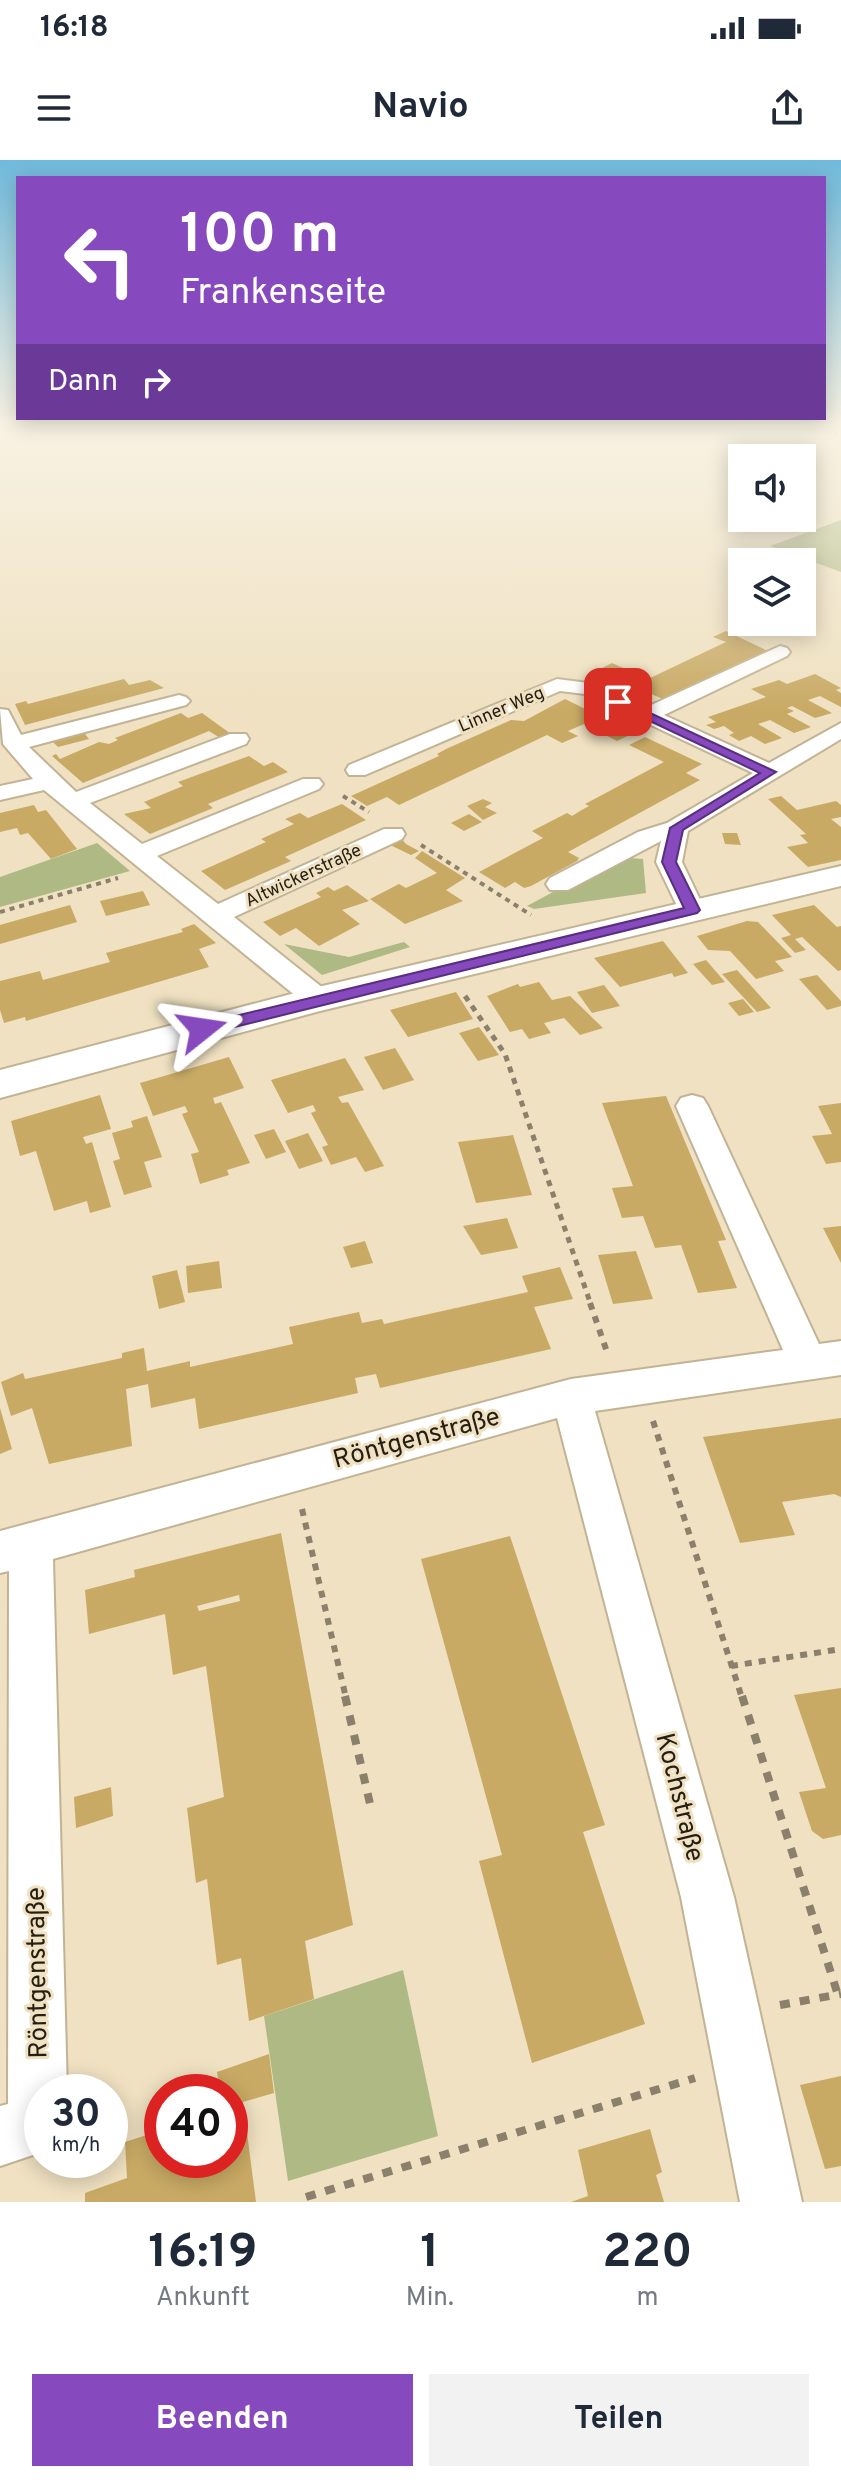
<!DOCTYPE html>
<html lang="de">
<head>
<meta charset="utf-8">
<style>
  :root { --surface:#fff; --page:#f2f2f3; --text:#1f2937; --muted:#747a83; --accent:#8649be }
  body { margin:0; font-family:Overpass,sans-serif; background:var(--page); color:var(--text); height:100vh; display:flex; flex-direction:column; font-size:30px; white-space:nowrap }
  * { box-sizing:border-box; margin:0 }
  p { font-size:26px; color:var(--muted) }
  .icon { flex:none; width:44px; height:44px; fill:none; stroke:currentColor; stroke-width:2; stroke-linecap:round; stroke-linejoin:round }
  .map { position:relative; height:2042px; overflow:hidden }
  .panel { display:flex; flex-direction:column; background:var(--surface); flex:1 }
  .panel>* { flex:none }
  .guide { position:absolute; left:16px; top:16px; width:810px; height:244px; border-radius:0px; box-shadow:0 4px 20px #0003; background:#8649be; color:#fff; overflow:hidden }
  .fabs { position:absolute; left:728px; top:284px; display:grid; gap:16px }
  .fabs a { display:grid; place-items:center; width:88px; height:88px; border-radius:0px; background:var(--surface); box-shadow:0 4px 20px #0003; font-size:40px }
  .speed { position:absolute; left:24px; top:1914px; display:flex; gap:16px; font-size:40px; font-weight:700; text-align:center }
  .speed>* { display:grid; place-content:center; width:104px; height:104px; border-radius:50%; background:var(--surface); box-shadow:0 4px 20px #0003; line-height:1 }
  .speed small { font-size:20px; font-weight:400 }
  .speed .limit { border:12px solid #d22; background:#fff; color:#111 }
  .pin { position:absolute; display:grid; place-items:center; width:68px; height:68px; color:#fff; margin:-34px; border-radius:16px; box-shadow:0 4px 12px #0006 }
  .me { position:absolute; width:88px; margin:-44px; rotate:75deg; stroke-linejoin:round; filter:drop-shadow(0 0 6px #0008) }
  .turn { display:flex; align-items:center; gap:28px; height:168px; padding:0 32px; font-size:36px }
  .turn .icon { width:104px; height:104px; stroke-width:2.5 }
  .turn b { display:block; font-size:56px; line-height:68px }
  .then { display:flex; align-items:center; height:76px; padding:0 32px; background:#0003; gap:16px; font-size:30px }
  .eta { display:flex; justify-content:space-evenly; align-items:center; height:136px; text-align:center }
  .eta b { font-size:48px; font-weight:700; line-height:56px }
  .primary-button { display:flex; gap:16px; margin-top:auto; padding:16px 32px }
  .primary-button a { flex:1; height:92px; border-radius:0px; background:var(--accent); color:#fff; font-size:32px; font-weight:700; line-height:92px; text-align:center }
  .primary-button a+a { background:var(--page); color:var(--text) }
  .status { display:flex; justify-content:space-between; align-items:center; height:56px; padding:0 40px; background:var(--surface); direction:ltr }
  .status svg { height:22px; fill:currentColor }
  header { display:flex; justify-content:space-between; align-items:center; height:104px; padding:0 32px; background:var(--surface); font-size:36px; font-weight:700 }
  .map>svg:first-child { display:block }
</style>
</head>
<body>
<div class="status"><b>16:18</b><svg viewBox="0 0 49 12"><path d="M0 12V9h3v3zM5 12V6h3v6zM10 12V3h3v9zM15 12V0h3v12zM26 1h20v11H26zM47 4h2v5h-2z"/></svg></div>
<header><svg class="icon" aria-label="menu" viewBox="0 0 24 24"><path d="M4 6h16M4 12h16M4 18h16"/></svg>Navio<svg class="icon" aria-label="share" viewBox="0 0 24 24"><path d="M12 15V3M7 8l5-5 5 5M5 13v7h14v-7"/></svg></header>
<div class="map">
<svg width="841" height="2042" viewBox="0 0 841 2042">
  <rect width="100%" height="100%" fill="#efe1c1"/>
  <g fill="#afb984">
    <polygon points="841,360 841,412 770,386"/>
    <polygon points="97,683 130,711 0,747 0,717"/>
    <polygon points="618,697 643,699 646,733 534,749 527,746"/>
    <polygon points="404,782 410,787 322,815 284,784 349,797"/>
    <polygon points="403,1810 438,1976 288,2021 264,1856"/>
  </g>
  <g fill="#c9aa65" fill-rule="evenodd">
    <polygon points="726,471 768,491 667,541 598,510 612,503 648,519 726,482 713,477"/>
    <polygon points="815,514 841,528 836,530 841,533 841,547 820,536 808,540 832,553 815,558 792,546 787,548 794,551 787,554 811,567 794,573 770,560 758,564 782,578 765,584 751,576 739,581 729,575 734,573 724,566 714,569 706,565 716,562 708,557 766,537 751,529 779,520 787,524"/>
    <polygon points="124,519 129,525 150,520 164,528 25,565 15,544 26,541 28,544"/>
    <polygon points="565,539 634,573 617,581 584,564 568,571 578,576 562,583 547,575 399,645 387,637 367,646 351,636 439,596 437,594 446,589 511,560 524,561"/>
    <polygon points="181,553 188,558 202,553 231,574 220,578 209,571 83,623 52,596 56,594 60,599 99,582 109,584 118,580 115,578"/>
    <polygon points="76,574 85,574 89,579 58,587 52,581"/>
    <polygon points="645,577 702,604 686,613 700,620 568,692 579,698 577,701 531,726 524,728 515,722 505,728 479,712 543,678 532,671 567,653 572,656 580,651 589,646 585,644 664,602 629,585"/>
    <polygon points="249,596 264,606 273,602 288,612 208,644 213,648 150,674 124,654 151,648 144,642 183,626 178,622"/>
    <polygon points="781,636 797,650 836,641 841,645 841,657 831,659 841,667 841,700 808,707 787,687 808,683 800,675 806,674 768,639"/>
    <polygon points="483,639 492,643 485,647 497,653 483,660 467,646"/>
    <polygon points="342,644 366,660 285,697 291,701 225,730 201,711 266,682 261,679 294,664 285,659 300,653 308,658"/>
    <polygon points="34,645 38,652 46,650 77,689 51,699 28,673 20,675 17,668 0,672 0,653"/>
    <polygon points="469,654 482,662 464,671 451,663"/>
    <polygon points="722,673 737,673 741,685 725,684"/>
    <polygon points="400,677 406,684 419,691 411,695 386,683"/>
    <polygon points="422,691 465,718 446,730 463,741 405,764 370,739 399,724 406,728 437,713 415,698"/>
    <polygon points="347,725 369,741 342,750 360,764 319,786 296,768 280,776 263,762 321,737 316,733 328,727 334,731"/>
    <polygon points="143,731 150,745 106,756 100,741"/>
    <polygon points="70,745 77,762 0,784 0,765"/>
    <polygon points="814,745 837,767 841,766 841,810 838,811 802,777 795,779 806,790 795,793 781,778 791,775 772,755"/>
    <polygon points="747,761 758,762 792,797 775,801 784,811 756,819 730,791 708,790 697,776"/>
    <polygon points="194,764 216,783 199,789 209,807 26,861 25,857 4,863 0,850 0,821 40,811 43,820 110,802 106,793 183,772 181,769"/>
    <polygon points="663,781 688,813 674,817 672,813 620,827 594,798"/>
    <polygon points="706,800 725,822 712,825 693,804"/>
    <polygon points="737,810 771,848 757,852 722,814"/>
    <polygon points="817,815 841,841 841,846 827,850 799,819"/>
    <polygon points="539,822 552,840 570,836 603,868 580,875 564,858 544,863 551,873 529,879 522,869 510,872 487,836 518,824 520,827"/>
    <polygon points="604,825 620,846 592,853 577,832"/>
    <polygon points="456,832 473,859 408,877 390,850"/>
    <polygon points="743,839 754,852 739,856 728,843"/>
    <polygon points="479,867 499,895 478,901 459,873"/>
    <polygon points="395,888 414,920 383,930 364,897"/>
    <polygon points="229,897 244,928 213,938 215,944 221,942 250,1003 227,1010 229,1015 200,1024 191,994 199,992 182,954 188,952 185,946 153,956 140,923"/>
    <polygon points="345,898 364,930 338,937 342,943 348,942 384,1006 365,1012 356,997 331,1005 322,987 328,985 311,953 316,951 313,945 288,953 271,920"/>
    <polygon points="100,935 111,969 83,977 86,984 92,982 111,1047 90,1053 87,1041 54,1051 36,991 20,996 11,961"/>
    <polygon points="666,936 726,1080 718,1081 737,1128 698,1133 681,1085 655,1088 643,1056 622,1058 612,1028 633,1026 602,943"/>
    <polygon points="841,943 841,1002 826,1004 812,976 832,974 818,946"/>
    <polygon points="147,956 162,997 144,1002 152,1027 124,1035 113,1001 120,999 112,973 133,967 131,961"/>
    <polygon points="274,969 286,992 266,999 254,975"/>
    <polygon points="308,973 323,1001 299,1009 285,981"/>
    <polygon points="513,975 532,1035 476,1043 458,982"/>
    <polygon points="507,1058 518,1088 481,1095 463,1066"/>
    <polygon points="841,1066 841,1103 823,1068"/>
    <polygon points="365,1081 373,1103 351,1108 343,1087"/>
    <polygon points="636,1091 653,1139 613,1144 598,1095"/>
    <polygon points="219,1101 222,1128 188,1133 186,1106"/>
    <polygon points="560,1107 573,1139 534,1147 551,1189 380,1228 376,1214 355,1218 358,1233 199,1269 195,1238 151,1248 148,1224 126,1229 132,1286 49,1304 32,1248 11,1256 1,1222 23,1213 25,1219 122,1198 122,1193 144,1188 147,1211 190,1201 190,1207 293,1184 289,1167 359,1152 362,1163 382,1159 384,1164 528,1132 522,1116"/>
    <polygon points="177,1110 185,1142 159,1149 152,1116"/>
    <polygon points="0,1248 12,1289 0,1294"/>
    <polygon points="841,1258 841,1337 834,1334 782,1342 795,1375 740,1383 703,1277"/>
    <path d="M281 1373 353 1765 305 1781 314 1839 249 1861 241 1798 217 1805 207 1719 196 1723 187 1648 224 1637 206 1506 173 1515 165 1454 89 1474 85 1430 135 1417 134 1410ZM239 1435 240 1441 199 1451 197 1446Z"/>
    <polygon points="510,1376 605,1665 583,1672 645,1864 532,1903 479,1701 502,1695 421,1399"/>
    <polygon points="841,1528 841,1675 823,1679 812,1671 799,1632 826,1628 794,1535"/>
    <polygon points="111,1627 113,1656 76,1668 74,1637"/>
    <polygon points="269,1894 274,1933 243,1942 256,2042 85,2042 85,2033 127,2018 125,1982 162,1970 162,2000 230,2000 230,1932 220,1932 217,1912"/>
    <polygon points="841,1916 841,2006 825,2009 800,1925"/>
    <polygon points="650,1969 662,2012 656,2015 664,2042 571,2042 588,2036 578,1990"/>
  </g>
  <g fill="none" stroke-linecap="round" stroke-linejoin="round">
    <g stroke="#c1b394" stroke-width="4">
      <g id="minor">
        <polygon points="780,486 787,488 790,492 787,496 664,555 769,603 841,563 841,579 688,671 682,702 705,750 701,756 683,756 679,750 656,702 661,681 568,730 550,730 546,724 550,718 638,672 667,663 753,613 585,534 560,531 365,615 349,615 346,610 349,605 557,519 596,524 647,547"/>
        <polygon points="179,535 186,537 190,541 186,545 29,587 76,632 230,574 246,574 249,579 246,584 90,643 142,684 303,619 319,619 323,624 319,629 157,696 218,744 384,669 402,669 405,674 402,679 234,757 328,832 333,839 328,846 308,846 44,630 0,640 0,626 33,619 3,584 0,549 8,550 21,575"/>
        <polygon points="692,935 703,938 708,946 819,1184 841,1181 841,1215 595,1251 734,1737 802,2042 740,2042 681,1737 557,1258 53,1399 67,1932 42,1932 42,1992 0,2006 0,1946 8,1944 9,1411 0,1413 0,1371 571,1219 783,1190 676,946 681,938"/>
      </g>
    </g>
    <g stroke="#c1b394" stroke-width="4">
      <polygon id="tertiary" points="841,706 841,726 320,851 0,938 0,910 318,827"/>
    </g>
    <polyline stroke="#8a806b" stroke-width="2" stroke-dasharray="3 3" stroke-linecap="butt" points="800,265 841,275"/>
    <g stroke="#8a806b" stroke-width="4" stroke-dasharray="5 5" stroke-linecap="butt">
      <polyline points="343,636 369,652"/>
      <polyline points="421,685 531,755"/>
      <polyline points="0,752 118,718"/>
    </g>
    <polyline stroke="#8a806b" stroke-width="5" stroke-dasharray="6 6" stroke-linecap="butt" points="465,836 505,894 591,1145"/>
    <g stroke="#8a806b" stroke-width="6" stroke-dasharray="7 7" stroke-linecap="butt">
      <polyline points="590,1143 607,1192"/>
      <polyline points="653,1261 742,1538"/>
      <polyline points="302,1349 346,1538"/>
      <polyline points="731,1506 841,1489"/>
    </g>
    <g stroke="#8a806b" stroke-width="8" stroke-dasharray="10 10" stroke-linecap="butt">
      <polyline points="345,1536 371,1648"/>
      <polyline points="742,1536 838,1835"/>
      <polyline points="780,1845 841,1834"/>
      <polyline points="306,2037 695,1918"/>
    </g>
    <use href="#minor" fill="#fff" fill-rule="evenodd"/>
    <use href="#tertiary" fill="#fff" fill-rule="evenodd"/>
  </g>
  <linearGradient id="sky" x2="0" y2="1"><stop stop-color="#70badc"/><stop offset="0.48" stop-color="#f8f2e3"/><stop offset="1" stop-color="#f8f2e3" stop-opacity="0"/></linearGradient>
  <rect width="841" height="551" fill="url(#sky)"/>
  <polygon fill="#8649be" stroke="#572f7c" stroke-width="2" points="618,538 776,612 683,670 676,702 700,750 697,753 202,875 196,873 194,869 202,864 684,748 662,702 670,668 760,613 614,544"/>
  <g text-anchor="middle" stroke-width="6" stroke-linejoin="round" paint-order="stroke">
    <g font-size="18" fill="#241e13" stroke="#efe1c1">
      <text transform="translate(501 549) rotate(-23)" y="6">Linner Weg</text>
      <text transform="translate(303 715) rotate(-25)" y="6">Altwickerstraße</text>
    </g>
    <g font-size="26" fill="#241e13" stroke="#efe1c1">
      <text transform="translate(416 1277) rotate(-15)" y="9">Röntgenstraße</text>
      <text transform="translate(681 1637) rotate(76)" y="9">Kochstraße</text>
      <text transform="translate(36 1813) rotate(-91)" y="9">Röntgenstraße</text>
    </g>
  </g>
</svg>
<div class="fabs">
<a><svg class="icon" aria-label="sound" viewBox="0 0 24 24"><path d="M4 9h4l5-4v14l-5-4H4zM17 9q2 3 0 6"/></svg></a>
<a><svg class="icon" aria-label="layers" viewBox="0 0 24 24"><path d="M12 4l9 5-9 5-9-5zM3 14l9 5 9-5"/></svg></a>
</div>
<div class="speed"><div>30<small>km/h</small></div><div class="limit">40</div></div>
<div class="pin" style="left:618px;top:542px;background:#d93025"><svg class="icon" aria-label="arrive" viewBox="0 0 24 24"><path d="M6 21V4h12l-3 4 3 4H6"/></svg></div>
<svg class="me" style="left:202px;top:869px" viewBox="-20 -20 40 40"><path d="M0-17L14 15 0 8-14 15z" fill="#8649be" stroke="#fff" stroke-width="4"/></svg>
<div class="guide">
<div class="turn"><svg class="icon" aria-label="left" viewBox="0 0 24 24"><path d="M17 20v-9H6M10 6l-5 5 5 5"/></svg><div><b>100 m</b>Frankenseite</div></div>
<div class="then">Dann<svg class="icon" aria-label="right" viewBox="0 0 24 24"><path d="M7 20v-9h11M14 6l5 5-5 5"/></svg></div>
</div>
</div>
<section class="panel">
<div class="eta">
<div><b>16:19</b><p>Ankunft</p></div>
<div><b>1</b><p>Min.</p></div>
<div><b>220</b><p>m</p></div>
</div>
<div class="primary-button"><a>Beenden</a><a>Teilen</a></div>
</section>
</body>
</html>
